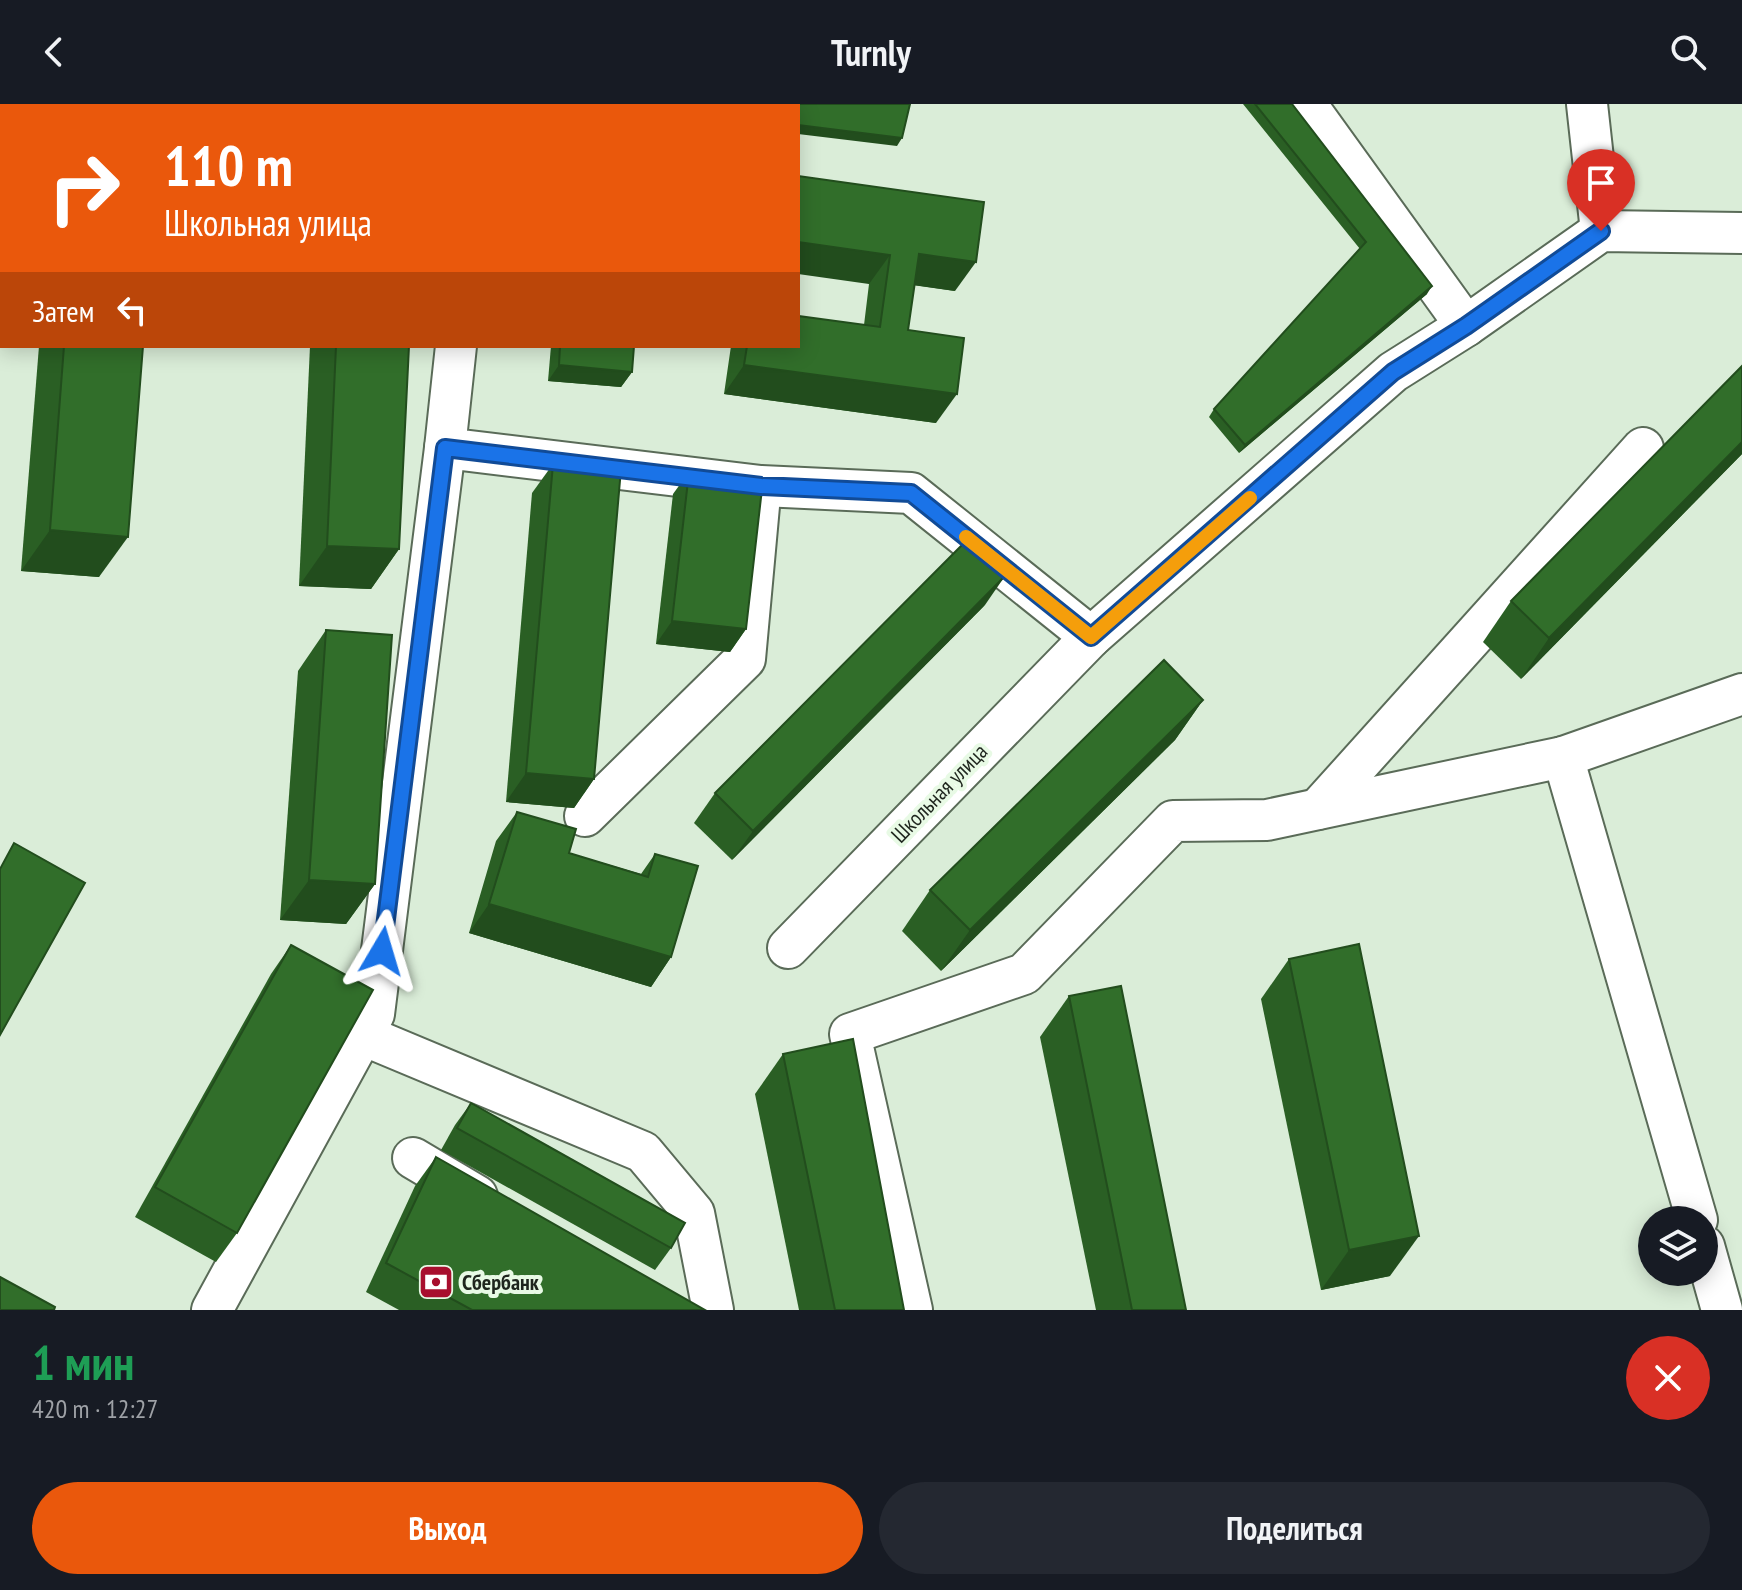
<!DOCTYPE html>
<html lang="ru">
<head>
<meta charset="utf-8">
<style>
  :root { --surface:#171b24; --page:#242831; --text:#f1f3f6; --muted:#9ea1a6; --accent:#ea580c }
  body { margin:0; font-family:"PT Sans Narrow",sans-serif; background:var(--page); color:var(--text); height:100vh; display:flex; flex-direction:column; font-size:30px; white-space:nowrap }
  * { box-sizing:border-box; margin:0 }
  p { font-size:26px; color:var(--muted) }
  .icon { flex:none; width:44px; height:44px; fill:none; stroke:currentColor; stroke-width:2; stroke-linecap:round; stroke-linejoin:round }
  .map { position:relative; height:1206px; overflow:hidden }
  .sheet { display:flex; flex-direction:column; background:var(--surface); flex:1 }
  .sheet>* { flex:none }
  .guide { position:absolute; left:0px; top:0px; width:800px; height:244px; box-shadow:0 4px 20px #0003; background:#ea580c; color:#fff; overflow:hidden }
  .controls { position:absolute; left:1638px; top:1102px; display:grid; gap:16px }
  .controls a { display:grid; place-items:center; width:80px; height:80px; border-radius:50%; background:var(--surface); box-shadow:0 4px 20px #0003; font-size:40px }
  .pin { position:absolute; display:grid; place-items:center; width:68px; height:68px; color:#fff; margin:-82px -34px; border-radius:50% 50% 50% 0; rotate:-45deg; box-shadow:0 0 8px #0007 }
  .pin .icon { rotate:45deg }
  .me { position:absolute; width:88px; margin:-44px; rotate:7deg; stroke-linejoin:round; filter:drop-shadow(0 0 6px #0008) }
  .turn { display:flex; align-items:center; gap:28px; height:168px; padding:0 32px; font-size:36px }
  .turn .icon { width:104px; height:104px; stroke-width:2.5 }
  .turn b { display:block; font-size:56px; line-height:68px }
  .then { display:flex; align-items:center; height:76px; padding:0 32px; background:#0003; gap:16px; font-size:30px }
  .round { display:grid; place-items:center; flex:none; width:84px; height:84px; border-radius:42px; background:var(--page) }
  .headline { display:flex; align-items:center; justify-content:space-between; height:136px; padding:0 32px }
  h1 { font-size:48px; font-weight:700; line-height:60px; color:#1e9e55 }
  .button { display:flex; gap:16px; margin-top:auto; padding:16px 32px }
  .button a { flex:1; height:92px; border-radius:48px; background:var(--accent); color:#fff; font-size:32px; font-weight:700; line-height:92px; text-align:center }
  .button a+a { background:var(--page); color:var(--text) }
  header { display:flex; justify-content:space-between; align-items:center; height:104px; padding:0 32px; background:var(--surface); font-size:36px; font-weight:700 }
  .map>svg:first-child { display:block }
</style>
</head>
<body>
<header><svg class="icon" aria-label="back" viewBox="0 0 24 24"><path d="M15 5l-7 7 7 7"/></svg>Turnly<svg class="icon" aria-label="search" viewBox="0 0 24 24"><circle cx="10" cy="10" r="6"/><path d="M15 15l6 6"/></svg></header>
<div class="map">
<svg width="1742" height="1206" viewBox="0 0 1742 1206">
  <rect width="100%" height="100%" fill="#daedd8"/>
  <g fill="none" stroke-linecap="round" stroke-linejoin="round">
    <g stroke="#5a6b58" stroke-width="44">
      <g id="minor">
        <polyline points="1306,0 1466,222"/>
        <polyline points="1587,0 1601,127"/>
        <polyline points="483,2 483,0"/>
        <polyline points="0,154 2,154"/>
        <polyline points="456,242 445,344 761,382 911,389 1091,533"/>
        <polyline points="1563,653 1697,1116"/>
        <polyline points="1318,705 1643,344"/>
        <polyline points="585,712 745,555 760,391"/>
        <polyline points="788,844 1091,533 1393,268 1466,222 1601,127 1742,129"/>
        <polyline points="363,931 643,1048 694,1109 713,1206"/>
        <polyline points="413,1054 477,1092"/>
        <polyline points="1704,1142 1722,1206"/>
        <polyline points="212,1206 374,910 445,344"/>
        <polyline points="912,1206 850,930 1024,870 1173,717 1267,716 1563,653 1742,590"/>
      </g>
    </g>
    <use href="#minor" stroke="#fff" stroke-width="40"/>
  </g>
  <g fill="#2a5f24">
    <polygon points="326,0 421,0 421,2 325,2"/>
    <polygon points="1243,0 1292,0 1427,190 1239,349 1209,313 1214,305 1360,145"/>
    <polygon points="798,72 955,187 914,181 908,226 936,319 724,290 731,242 798,242 864,221 869,180"/>
    <polygon points="39,242 143,242 99,473 21,467"/>
    <polygon points="310,242 409,242 399,445 371,485 299,482"/>
    <polygon points="551,242 634,242 632,268 621,283 548,277"/>
    <polygon points="1742,262 1742,350 1521,575 1483,538 1511,497"/>
    <polygon points="553,360 594,675 574,704 506,698 532,389"/>
    <polygon points="689,368 746,525 730,548 656,540 673,390"/>
    <polygon points="985,501 732,756 694,719 715,689"/>
    <polygon points="326,526 375,780 346,820 280,816 298,567"/>
    <polygon points="1203,596 1175,636 941,867 902,827 930,786"/>
    <polygon points="517,708 569,749 641,770 655,750 671,853 651,883 469,829 496,737"/>
    <polygon points="291,841 237,1129 216,1158 135,1113 271,870"/>
    <polygon points="1289,855 1390,1172 1321,1186 1261,895"/>
    <polygon points="1069,892 1186,1206 1096,1206 1040,933"/>
    <polygon points="783,950 904,1206 799,1206 755,990"/>
    <polygon points="471,999 671,1144 655,1166 441,1046 455,1021"/>
    <polygon points="436,1053 705,1206 399,1206 366,1188 415,1082"/>
  </g>
  <g fill="#224d1d">
    <polygon points="564,0 632,0 647,2 580,2"/>
    <polygon points="798,21 902,34 897,42 798,30"/>
    <polygon points="0,47 2,47 2,71 0,70"/>
    <polygon points="798,138 890,151 869,180 798,170"/>
    <polygon points="919,150 976,158 955,187 898,179"/>
    <polygon points="1432,182 1427,190 1239,349 1245,341"/>
    <polygon points="559,261 632,268 621,283 548,277"/>
    <polygon points="744,261 957,290 936,319 724,290"/>
    <polygon points="1742,338 1742,350 1521,575 1549,534"/>
    <polygon points="50,426 128,433 99,473 21,467"/>
    <polygon points="327,442 399,445 371,485 299,482"/>
    <polygon points="1005,472 985,501 732,756 753,727"/>
    <polygon points="672,517 746,525 730,548 656,540"/>
    <polygon points="1203,596 1175,636 941,867 970,826"/>
    <polygon points="526,669 594,675 574,704 506,698"/>
    <polygon points="309,776 375,780 346,820 280,816"/>
    <polygon points="489,800 671,853 651,883 469,829"/>
    <polygon points="1419,1132 1390,1172 1321,1186 1349,1146"/>
  </g>
  <g fill="#316e2a" stroke="#224d1d" stroke-width="2">
    <polygon points="0,0 89,0 89,2 2,2 2,47 0,47"/>
    <rect x="351" y="0" width="70" height="2"/>
    <polygon points="632,0 910,0 902,34 798,21 798,2 647,2"/>
    <polygon points="1255,0 1292,0 1432,182 1245,341 1214,305 1366,138"/>
    <polygon points="798,72 984,98 976,158 919,150 908,226 964,234 957,290 744,261 747,242 798,242 798,212 880,223 890,151 798,138"/>
    <polygon points="64,242 143,242 128,433 50,426"/>
    <polygon points="336,242 409,242 399,445 327,442"/>
    <polygon points="560,242 634,242 632,268 559,261"/>
    <polygon points="1742,262 1742,338 1549,534 1511,497"/>
    <polygon points="553,360 621,365 594,675 526,669"/>
    <polygon points="689,368 763,376 746,525 672,517"/>
    <polygon points="968,435 1005,472 753,727 715,689"/>
    <polygon points="326,526 392,531 375,780 309,776"/>
    <polygon points="1164,556 1203,596 970,826 930,786"/>
    <polygon points="517,708 576,725 569,749 648,773 655,750 698,762 671,853 489,800"/>
    <polygon points="14,739 85,779 0,931 0,765"/>
    <polygon points="1359,840 1419,1132 1349,1146 1289,855"/>
    <polygon points="291,841 373,886 237,1129 155,1083"/>
    <polygon points="1121,882 1186,1206 1132,1206 1069,892"/>
    <polygon points="853,935 904,1206 835,1206 783,950"/>
    <polygon points="471,999 685,1119 671,1144 457,1024"/>
    <polygon points="436,1053 705,1206 472,1206 386,1159"/>
    <polygon points="0,1173 55,1203 54,1206 0,1206"/>
  </g>
  <g fill="none" stroke-linecap="round" stroke-linejoin="round">
    <g stroke="#114b97" stroke-width="20">
      <polyline id="route" points="382,847 445,344 761,382 911,389 1091,533 1393,268 1466,222 1601,127"/>
    </g>
    <use href="#route" stroke="#1a73e8" stroke-width="14"/>
    <polyline stroke="#f59e0b" stroke-width="14" points="966,433 1091,533 1250,394"/>
  </g>
  <defs>
    <g id="bank-square" transform="scale(1.8)"><rect x="-9" y="-9" width="18" height="18" rx="4" fill="#a80f2e" stroke="#e8fae5"/><path d="M-6-4H6V4H-6ZM0-2.3a2.3 2.3 0 1 0 0 4.6a2.3 2.3 0 1 0 0-4.6Z" fill="#fff"/></g>
  </defs>
  <g fill-rule="evenodd">
    <use href="#bank-square" x="436" y="1178"/>
  </g>
  <g text-anchor="middle" stroke-width="8" stroke-linejoin="round" paint-order="stroke">
    <g font-size="22" fill="#1e251d" stroke="#e8fae5">
      <text transform="translate(939 689) rotate(-46)" y="8">Школьная улица</text>
    </g>
    <g font-size="22" font-weight="bold" fill="#1e251d" stroke="#e8fae5" text-anchor="start">
      <text x="462" y="1186">Сбербанк</text>
    </g>
  </g>
</svg>
<div class="controls">
<a><svg class="icon" aria-label="layers" viewBox="0 0 24 24"><path d="M12 4l9 5-9 5-9-5zM3 14l9 5 9-5"/></svg></a>
</div>
<div class="pin" style="left:1601px;top:127px;background:#d93025"><svg class="icon" aria-label="arrive" viewBox="0 0 24 24"><path d="M6 21V4h12l-3 4 3 4H6"/></svg></div>
<svg class="me" style="left:382px;top:847px" viewBox="-20 -20 40 40"><path d="M0-17L14 15 0 8-14 15z" fill="#1a73e8" stroke="#fff" stroke-width="4"/></svg>
<div class="guide">
<div class="turn"><svg class="icon" aria-label="right" viewBox="0 0 24 24"><path d="M7 20v-9h11M14 6l5 5-5 5"/></svg><div><b>110 m</b>Школьная улица</div></div>
<div class="then">Затем<svg class="icon" aria-label="left" viewBox="0 0 24 24"><path d="M17 20v-9H6M10 6l-5 5 5 5"/></svg></div>
</div>
</div>
<section class="sheet">
<div class="headline"><div><h1>1 мин</h1><p>420 m · 12:27</p></div><a class="round" style="background:#d93025;color:#fff"><svg class="icon" aria-label="close" viewBox="0 0 24 24"><path d="M6 6l12 12M18 6L6 18"/></svg></a></div>
<div class="button"><a>Выход</a><a>Поделиться</a></div>
</section>
</body>
</html>
